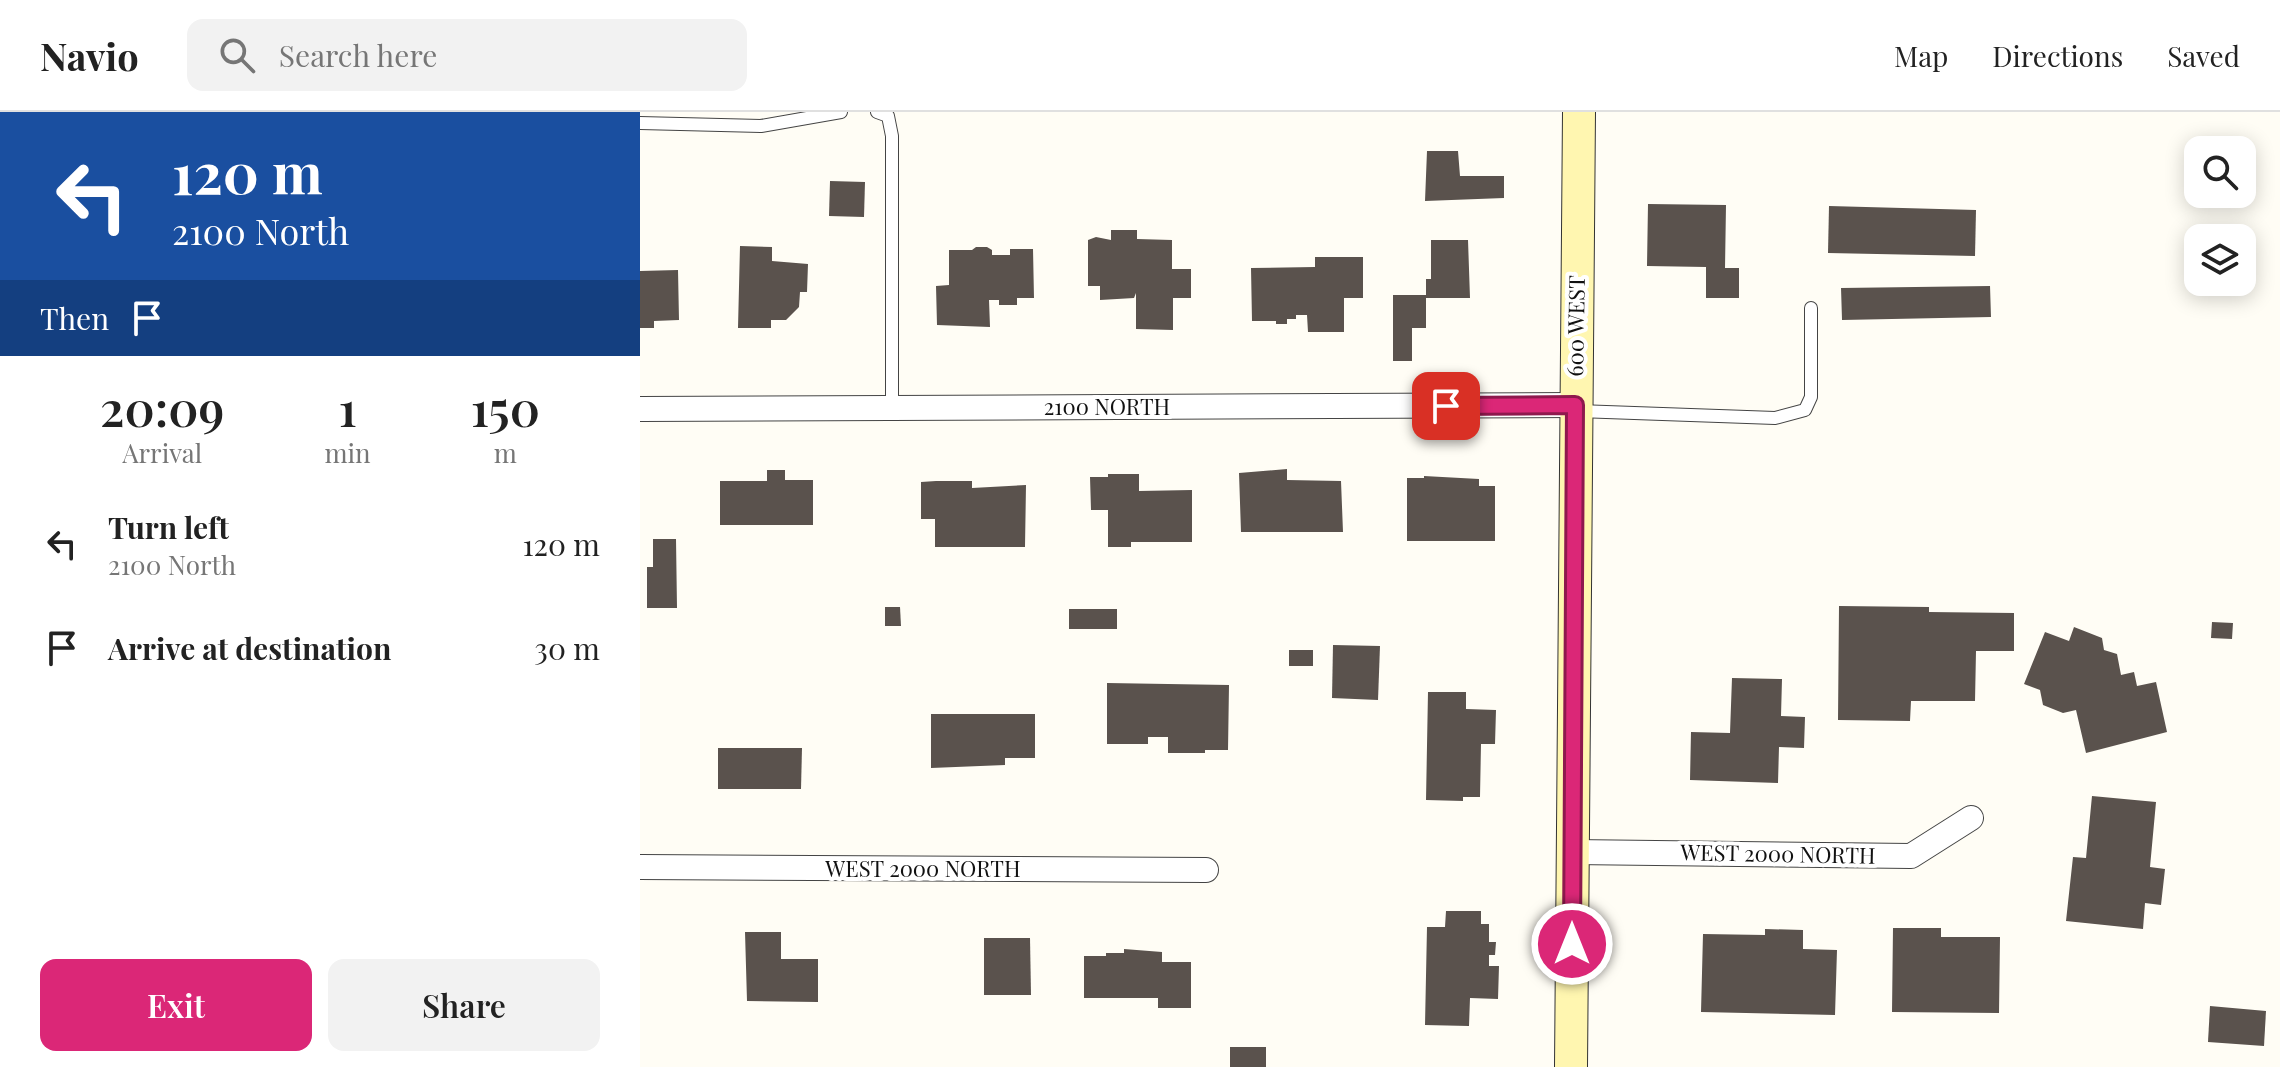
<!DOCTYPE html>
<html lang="en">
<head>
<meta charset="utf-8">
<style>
  :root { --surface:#fff; --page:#f2f2f2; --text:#222; --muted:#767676; --line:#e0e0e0; --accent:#db2777 }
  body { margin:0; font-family:"Playfair Display",serif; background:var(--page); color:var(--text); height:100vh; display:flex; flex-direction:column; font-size:30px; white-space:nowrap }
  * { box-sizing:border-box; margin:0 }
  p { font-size:26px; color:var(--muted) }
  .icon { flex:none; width:44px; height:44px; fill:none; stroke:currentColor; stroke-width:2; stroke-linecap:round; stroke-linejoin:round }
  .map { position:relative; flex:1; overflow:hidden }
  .drawer { display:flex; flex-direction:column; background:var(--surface); width:640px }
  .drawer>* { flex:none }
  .banner { background:#1a4fa0; color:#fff; overflow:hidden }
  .fabs { position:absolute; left:1544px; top:24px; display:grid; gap:16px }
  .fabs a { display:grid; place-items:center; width:72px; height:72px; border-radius:16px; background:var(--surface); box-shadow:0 4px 20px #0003; font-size:40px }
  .pin { position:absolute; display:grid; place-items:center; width:68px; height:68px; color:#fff; margin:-34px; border-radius:16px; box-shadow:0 4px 12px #0006 }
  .me { position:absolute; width:88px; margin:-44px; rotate:0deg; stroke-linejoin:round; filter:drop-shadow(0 0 6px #0008) }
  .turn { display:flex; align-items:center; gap:28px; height:168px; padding:0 40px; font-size:36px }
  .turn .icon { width:104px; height:104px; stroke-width:2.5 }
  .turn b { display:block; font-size:56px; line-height:68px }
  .then { display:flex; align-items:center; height:76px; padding:0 40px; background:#0003; gap:16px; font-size:30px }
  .eta { display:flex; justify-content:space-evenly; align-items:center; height:136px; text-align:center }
  .eta b { font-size:48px; font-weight:600; line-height:56px }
  .button { display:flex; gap:16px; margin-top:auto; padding:16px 40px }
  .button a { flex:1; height:92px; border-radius:16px; background:var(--accent); color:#fff; font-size:32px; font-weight:600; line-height:92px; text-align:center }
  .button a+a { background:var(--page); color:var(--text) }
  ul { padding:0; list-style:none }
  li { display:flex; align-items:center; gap:24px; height:104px; padding:0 40px }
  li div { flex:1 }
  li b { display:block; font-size:30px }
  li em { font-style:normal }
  header { display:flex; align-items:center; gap:48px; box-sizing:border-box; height:112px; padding:0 40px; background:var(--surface); border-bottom:2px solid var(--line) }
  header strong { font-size:38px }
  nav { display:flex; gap:44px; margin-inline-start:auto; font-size:28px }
  .search { width:560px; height:72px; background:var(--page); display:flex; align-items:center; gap:20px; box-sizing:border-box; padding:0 28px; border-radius:16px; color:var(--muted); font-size:30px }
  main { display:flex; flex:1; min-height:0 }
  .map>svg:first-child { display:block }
</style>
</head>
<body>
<header>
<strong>Navio</strong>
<div class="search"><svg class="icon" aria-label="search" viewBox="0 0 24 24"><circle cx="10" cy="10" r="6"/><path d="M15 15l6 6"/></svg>Search here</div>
<nav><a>Map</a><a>Directions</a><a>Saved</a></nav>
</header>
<main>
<section class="drawer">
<div class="banner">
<div class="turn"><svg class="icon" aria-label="left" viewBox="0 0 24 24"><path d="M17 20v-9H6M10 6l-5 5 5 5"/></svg><div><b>120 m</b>2100 North</div></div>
<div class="then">Then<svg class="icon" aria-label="arrive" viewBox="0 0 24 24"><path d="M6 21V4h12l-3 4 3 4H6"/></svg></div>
</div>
<div class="eta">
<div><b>20:09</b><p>Arrival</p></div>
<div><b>1</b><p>min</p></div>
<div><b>150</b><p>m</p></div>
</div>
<ul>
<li><svg class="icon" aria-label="left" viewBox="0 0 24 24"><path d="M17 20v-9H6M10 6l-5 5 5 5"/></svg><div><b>Turn left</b><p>2100 North</p></div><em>120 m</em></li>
<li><svg class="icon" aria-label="arrive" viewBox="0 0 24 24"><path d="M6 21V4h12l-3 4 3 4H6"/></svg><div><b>Arrive at destination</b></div><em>30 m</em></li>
</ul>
<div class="button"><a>Exit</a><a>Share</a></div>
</section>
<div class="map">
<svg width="1640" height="955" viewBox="0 0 1640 955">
  <rect width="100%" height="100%" fill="#fffdf5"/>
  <g fill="#5a524d">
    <polygon points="787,39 818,39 820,64 864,64 864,86 785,89"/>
    <polygon points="190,69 225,70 224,105 189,104"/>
    <polygon points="1008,92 1086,93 1085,156 1099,156 1099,186 1066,186 1066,155 1007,154"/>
    <polygon points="1189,94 1336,98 1335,144 1188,141"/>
    <polygon points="471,118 497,118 497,127 532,128 532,157 551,157 551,186 533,186 533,218 496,217 496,181 494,186 460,188 460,174 448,174 448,128 456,125 471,128"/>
    <polygon points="791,128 828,128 830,186 786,186 786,216 772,216 772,249 753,249 753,183 786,183 786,167 791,167"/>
    <polygon points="100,134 132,135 132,149 168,152 167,180 160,180 159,195 146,208 131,208 131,216 98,216"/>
    <polygon points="336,135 347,135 352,138 352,143 370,143 370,137 393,137 394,186 377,186 377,193 359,193 359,188 349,188 350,215 297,213 296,174 309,173 309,138 332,138"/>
    <polygon points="675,145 723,145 723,186 704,186 704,220 668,220 667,203 656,203 656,207 647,207 647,212 636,212 636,209 612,209 611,156 675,155"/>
    <polygon points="38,158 39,208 14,209 14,216 0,216 0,159"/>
    <polygon points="1350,174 1351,205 1202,208 1201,176"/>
    <polygon points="647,357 647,368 701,369 703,420 601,420 599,361"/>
    <polygon points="127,358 145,358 145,368 173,368 173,413 80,413 80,369 127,369"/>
    <polygon points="468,362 499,362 499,379 552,378 552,430 491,430 491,435 468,435 468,398 451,398 450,365 468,365"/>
    <polygon points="784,364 839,367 839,374 855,374 855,429 767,429 767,366 784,366"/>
    <polygon points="296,369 332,369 332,376 386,373 385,435 295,435 295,407 281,407 281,370"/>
    <polygon points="13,427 36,427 37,496 7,496 7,455 13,455"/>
    <polygon points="1199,494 1289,495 1289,500 1374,501 1374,539 1336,539 1335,589 1271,589 1270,609 1198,608"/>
    <polygon points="245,495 260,495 261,514 245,514"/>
    <rect x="429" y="497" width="48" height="20"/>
    <polygon points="1572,510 1593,511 1592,527 1571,526"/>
    <polygon points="1434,515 1462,526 1464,538 1477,542 1481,563 1494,560 1497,574 1516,570 1527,620 1446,641 1436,598 1423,601 1403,593 1400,578 1384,572 1405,520 1429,529"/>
    <polygon points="693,533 740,534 738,588 692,586"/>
    <rect x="649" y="538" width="24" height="16"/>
    <polygon points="1092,566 1142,567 1141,604 1165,605 1164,636 1139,635 1138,671 1050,668 1051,620 1090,621"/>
    <polygon points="467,571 589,573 588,638 565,638 565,641 528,641 528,625 508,625 508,632 467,632"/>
    <polygon points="788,580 826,580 826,597 856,598 855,632 841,632 840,685 823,685 823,689 786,688"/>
    <polygon points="291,602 395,602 395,646 365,646 365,653 291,656"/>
    <polygon points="78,636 162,636 161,677 78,677"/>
    <polygon points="1452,684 1516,690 1510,755 1525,757 1521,793 1505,791 1503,817 1426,809 1433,745 1446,746"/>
    <polygon points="806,799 841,799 841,812 849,812 849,830 856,830 855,843 849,843 849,854 859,854 858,887 830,886 829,914 785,913 787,815 805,815"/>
    <polygon points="1253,816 1301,816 1301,825 1360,825 1359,901 1252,900"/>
    <polygon points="1125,817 1163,818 1163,837 1197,838 1195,903 1061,900 1063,822 1125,823"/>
    <polygon points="105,820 141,820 141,847 178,847 178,890 107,889"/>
    <polygon points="344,826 390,826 391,883 344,883"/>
    <polygon points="484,837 522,840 522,850 551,850 551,896 518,896 518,886 444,886 444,844 466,844 466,841 484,841"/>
    <polygon points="1570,894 1626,899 1624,934 1568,930"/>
    <rect x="590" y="935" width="36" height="20"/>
  </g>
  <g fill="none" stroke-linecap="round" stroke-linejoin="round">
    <g stroke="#444" stroke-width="14">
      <g id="lane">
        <polyline points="237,0 248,4 252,24 252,296"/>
        <polyline points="0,11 121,14 201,0"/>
        <polyline points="938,299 1135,306 1165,298 1171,285 1171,196"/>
      </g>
    </g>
    <g stroke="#444" stroke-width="26">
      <g id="street">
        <polyline points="0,297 935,293"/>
        <polyline points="933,740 1271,744 1331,706"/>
        <polyline points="0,755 566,758"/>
      </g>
    </g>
    <g stroke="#333" stroke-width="34">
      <polyline id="secondary" points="931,955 939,0"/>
    </g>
    <use href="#lane" stroke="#fff" stroke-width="12"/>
    <use href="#street" stroke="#fff" stroke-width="24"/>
    <use href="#secondary" stroke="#fff6b0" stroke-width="32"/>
  </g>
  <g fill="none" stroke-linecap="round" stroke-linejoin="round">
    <g stroke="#8e194d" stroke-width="20">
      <polyline id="route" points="806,294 935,293 932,832"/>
    </g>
    <use href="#route" stroke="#db2777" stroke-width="14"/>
  </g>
  <g text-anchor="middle" stroke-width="8" stroke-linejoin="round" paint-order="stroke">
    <g font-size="22" fill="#111" stroke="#fff">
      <text transform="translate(936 214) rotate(-89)" y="8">600 WEST</text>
      <text x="467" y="303">2100 NORTH</text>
      <text transform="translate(1138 742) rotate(1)" y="8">WEST 2000 NORTH</text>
      <text x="283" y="765">WEST 2000 NORTH</text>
    </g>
  </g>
</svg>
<div class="fabs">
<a><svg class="icon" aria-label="search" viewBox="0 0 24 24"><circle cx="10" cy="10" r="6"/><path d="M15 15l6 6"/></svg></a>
<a><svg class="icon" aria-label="layers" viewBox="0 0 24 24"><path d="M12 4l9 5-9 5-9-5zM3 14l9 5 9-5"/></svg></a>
</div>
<div class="pin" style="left:806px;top:294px;background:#d93025"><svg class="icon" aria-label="arrive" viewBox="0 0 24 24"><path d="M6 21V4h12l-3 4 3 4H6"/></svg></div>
<svg class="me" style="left:932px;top:832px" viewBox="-20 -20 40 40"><circle r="17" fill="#db2777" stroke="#fff" stroke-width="3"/><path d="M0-11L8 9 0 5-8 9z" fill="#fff"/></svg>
</div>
</main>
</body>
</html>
